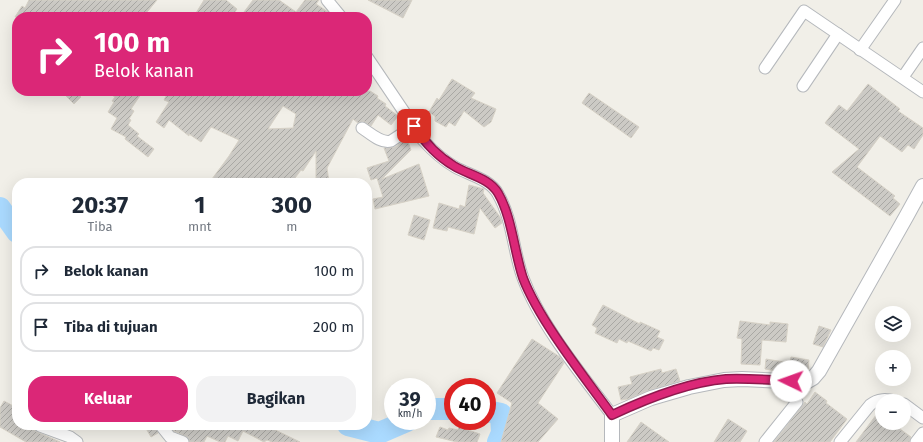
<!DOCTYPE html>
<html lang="id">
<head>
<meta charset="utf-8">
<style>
  :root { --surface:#fff; --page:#f2f2f3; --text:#1f2937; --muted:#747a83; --line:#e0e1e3; --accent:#db2777 }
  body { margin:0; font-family:"Fira Sans",sans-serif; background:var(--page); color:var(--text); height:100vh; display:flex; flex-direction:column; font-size:15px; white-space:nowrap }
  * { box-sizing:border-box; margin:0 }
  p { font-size:13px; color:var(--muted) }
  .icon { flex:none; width:22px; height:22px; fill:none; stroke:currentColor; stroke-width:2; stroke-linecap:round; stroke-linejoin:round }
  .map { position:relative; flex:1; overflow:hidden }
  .drawer { position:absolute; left:12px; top:178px; width:360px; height:252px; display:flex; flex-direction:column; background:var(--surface); border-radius:16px; box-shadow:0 4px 16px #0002 }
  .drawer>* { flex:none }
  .top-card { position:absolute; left:12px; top:12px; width:360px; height:84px; border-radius:16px; box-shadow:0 4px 16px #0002; background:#db2777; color:#fff; overflow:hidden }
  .tools { position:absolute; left:875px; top:306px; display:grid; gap:8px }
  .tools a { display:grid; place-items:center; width:36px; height:36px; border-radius:50%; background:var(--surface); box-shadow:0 4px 16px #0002; font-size:20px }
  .speed { position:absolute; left:384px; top:378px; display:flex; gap:8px; font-size:20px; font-weight:700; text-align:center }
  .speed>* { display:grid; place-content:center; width:52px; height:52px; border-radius:50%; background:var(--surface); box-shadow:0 4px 16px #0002; line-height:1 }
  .speed small { font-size:10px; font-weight:400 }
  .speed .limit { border:6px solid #d22; background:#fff; color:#111 }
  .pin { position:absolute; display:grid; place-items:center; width:34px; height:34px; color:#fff; margin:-17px; border-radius:8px; box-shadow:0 2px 6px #0006 }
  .me { position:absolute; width:44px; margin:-22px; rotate:273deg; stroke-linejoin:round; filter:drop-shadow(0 0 3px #0008) }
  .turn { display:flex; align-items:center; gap:14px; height:84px; padding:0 16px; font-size:18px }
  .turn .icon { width:52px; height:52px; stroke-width:2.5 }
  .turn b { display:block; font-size:28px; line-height:34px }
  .eta { display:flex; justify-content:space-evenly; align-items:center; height:68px; text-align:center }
  .eta b { font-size:24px; font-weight:700; line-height:28px }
  .button { display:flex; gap:8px; margin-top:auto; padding:8px 16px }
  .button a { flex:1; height:46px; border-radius:16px; background:var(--accent); color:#fff; font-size:16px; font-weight:700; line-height:46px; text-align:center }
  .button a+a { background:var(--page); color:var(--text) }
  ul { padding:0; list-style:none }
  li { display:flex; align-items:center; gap:12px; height:50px; margin:0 8px 6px; padding:0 8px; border:2px solid var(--line); border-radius:16px }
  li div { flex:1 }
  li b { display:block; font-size:15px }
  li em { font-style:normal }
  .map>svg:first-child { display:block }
</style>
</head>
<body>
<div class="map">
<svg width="923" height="442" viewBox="0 0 923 442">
  <defs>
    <pattern id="building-hatch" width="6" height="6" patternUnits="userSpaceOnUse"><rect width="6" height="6" fill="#cccac5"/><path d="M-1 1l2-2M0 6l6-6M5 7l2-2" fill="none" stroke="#a9a8a4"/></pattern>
  </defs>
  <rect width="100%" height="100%" fill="#f1efe8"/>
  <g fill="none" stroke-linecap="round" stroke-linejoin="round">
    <g stroke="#aadaff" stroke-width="22">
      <polyline points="0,208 17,232"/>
      <polyline points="427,409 453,409"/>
      <polyline points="487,411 501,414 502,433 498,442"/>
      <polyline points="348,425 379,433 407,421"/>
    </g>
  </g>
  <g fill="url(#building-hatch)" stroke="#d6d1c6" fill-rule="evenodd">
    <polygon points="29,0 157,0 143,17 15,17 22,6 25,8"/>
    <polygon points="204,0 226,0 237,9 231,17 202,17 196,13"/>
    <polygon points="253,0 279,0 296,12 305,0 319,0 316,4 328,12 332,17 251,17 244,12"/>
    <polygon points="368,0 412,0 403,18"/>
    <polygon points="452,79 475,93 471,98 496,109 491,122 484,127 464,111 455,126 449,122 446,127 435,121 435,116 429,112 437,98 439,100"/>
    <polygon points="868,84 900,109 898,111 923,128 923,135 914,149 908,145 902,152 880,136 857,167 895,196 893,198 900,204 890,216 832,172 859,149 825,123 839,105 847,111"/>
    <polygon points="61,91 74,91 81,97 74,104"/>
    <polygon points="106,91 143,91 131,109 134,111 129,119 131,120 128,125 139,134 137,136 154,149 148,157 125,139 126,137 111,129 117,118 108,112 114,102 112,101 115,97"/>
    <path d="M169 91H370L378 96 377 98 386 104 385 106 398 116 391 125 378 115 371 126 363 121 358 123 353 119 327 168 329 182H316V151L303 171 301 170 292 182 217 183 212 179 229 156 239 140 211 127 201 142 189 134V136L169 120 164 128 156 122 169 102 164 100ZM283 106 296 114 293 128 268 129Z"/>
    <polygon points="589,93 639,127 631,138 582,103"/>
    <polygon points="407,139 411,150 382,179 419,164 429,196 375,209 373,199 383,197 377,178 371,180 367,168 389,161 384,148 395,147"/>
    <polygon points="469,185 484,189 483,193 500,217 502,223 495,228 480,208 474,234 448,227 447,231 433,228 439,203 459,209 460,205 465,207"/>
    <polygon points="414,215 430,220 424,240 408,235"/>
    <polygon points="603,305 640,324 640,322 660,331 657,337 664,340 659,350 653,348 651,351 628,341 627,343 619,339 617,343 595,333 597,328 592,325"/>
    <polygon points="740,321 770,325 770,322 788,324 786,342 762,340 760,365 741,364 742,339 737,338"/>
    <polygon points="819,326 831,330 823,347 813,344"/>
    <polygon points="532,339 560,357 564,363 538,403 558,419 538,442 501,442 512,403 497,393"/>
    <polygon points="791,357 809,360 808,371 804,373 784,372 765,369 766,359 790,363"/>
    <polygon points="661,369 662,373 676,369 680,381 649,390 628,399 621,400 618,387 632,384 630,377"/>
    <polygon points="815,392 827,401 826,403 847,419 830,442 774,442 802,406 805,402 807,404"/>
    <polygon points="4,401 17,408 17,425 33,425 34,430 37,432 60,442 26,442 0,427 0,408"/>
    <polygon points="882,407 882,423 905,423 900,429 911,437 909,442 856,442"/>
    <polygon points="728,419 747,431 740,442 714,442"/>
    <polygon points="641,422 669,442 627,442"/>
    <polygon points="144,425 155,425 158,433 151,437"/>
    <polygon points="169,425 265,425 300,442 272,442 267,440 264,442 243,431 238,441 228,436 225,442 220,442 207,436 204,442 190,442 188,437 174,431"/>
    <polygon points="440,427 448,430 449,428 458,430 459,427 480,434 477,442 457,442 436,437"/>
  </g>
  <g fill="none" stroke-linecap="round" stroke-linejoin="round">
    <g stroke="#b5b8bc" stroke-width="13">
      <g id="minor">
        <polyline points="327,0 341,17"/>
        <polyline points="860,50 895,0"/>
        <path d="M367 57 423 140C432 150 443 160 455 167 469 175 490 179 498 194 513 220 513 251 523 278 541 326 582 375 612 415"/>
        <polyline points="765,68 804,11 923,92"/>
        <polyline points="903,77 923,48"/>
        <polyline points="803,86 838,34"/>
        <path d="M362 128C370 133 381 144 391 141L414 126"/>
        <polyline points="904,404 923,418"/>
        <polyline points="162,425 162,427 170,437 183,442"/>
        <polyline points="40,426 70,437 77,442"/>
        <polyline points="765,442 797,402"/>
        <path d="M840 442 870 405C878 398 887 399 896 401"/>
        <polyline points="916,442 923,433"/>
      </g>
    </g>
    <g stroke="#b5b8bc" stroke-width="16">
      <polyline id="tertiary" points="612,442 612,415 651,398 689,387 724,380 742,379 806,382 813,378 819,371 906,217 923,186"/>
    </g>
    <use href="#minor" stroke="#fff" stroke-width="11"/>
    <use href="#tertiary" stroke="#fff" stroke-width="14"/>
  </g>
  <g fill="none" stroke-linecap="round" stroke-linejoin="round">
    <g stroke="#8e194d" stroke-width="10">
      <path id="route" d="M414 126C425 143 437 156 454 166 469 175 489 178 498 193 512 217 514 251 523 278 531 299 543 318 555 336 573 363 593 389 612 415 646 399 689 382 726 379 748 378 769 380 791 381"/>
    </g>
    <use href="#route" stroke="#db2777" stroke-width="7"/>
  </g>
</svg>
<div class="tools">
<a><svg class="icon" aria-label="layers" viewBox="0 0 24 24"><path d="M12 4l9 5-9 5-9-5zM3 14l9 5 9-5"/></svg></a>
<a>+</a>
<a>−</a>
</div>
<div class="speed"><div>39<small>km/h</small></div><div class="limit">40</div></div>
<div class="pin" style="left:414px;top:126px;background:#d93025"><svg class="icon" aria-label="arrive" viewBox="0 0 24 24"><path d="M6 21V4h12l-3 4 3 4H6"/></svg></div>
<svg class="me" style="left:791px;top:381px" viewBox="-20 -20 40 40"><circle r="19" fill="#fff"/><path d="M0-13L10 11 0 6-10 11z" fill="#db2777"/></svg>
<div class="top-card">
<div class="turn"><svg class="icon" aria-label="right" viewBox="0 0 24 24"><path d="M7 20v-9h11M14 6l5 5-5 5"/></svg><div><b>100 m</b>Belok kanan</div></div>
</div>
<section class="drawer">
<div class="eta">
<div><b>20:37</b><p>Tiba</p></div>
<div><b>1</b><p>mnt</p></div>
<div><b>300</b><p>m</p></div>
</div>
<ul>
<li><svg class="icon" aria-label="right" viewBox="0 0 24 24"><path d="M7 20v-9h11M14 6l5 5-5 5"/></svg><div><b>Belok kanan</b></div><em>100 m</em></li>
<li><svg class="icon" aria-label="arrive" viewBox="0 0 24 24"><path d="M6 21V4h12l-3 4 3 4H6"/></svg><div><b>Tiba di tujuan</b></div><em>200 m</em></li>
</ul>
<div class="button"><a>Keluar</a><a>Bagikan</a></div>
</section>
</div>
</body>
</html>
